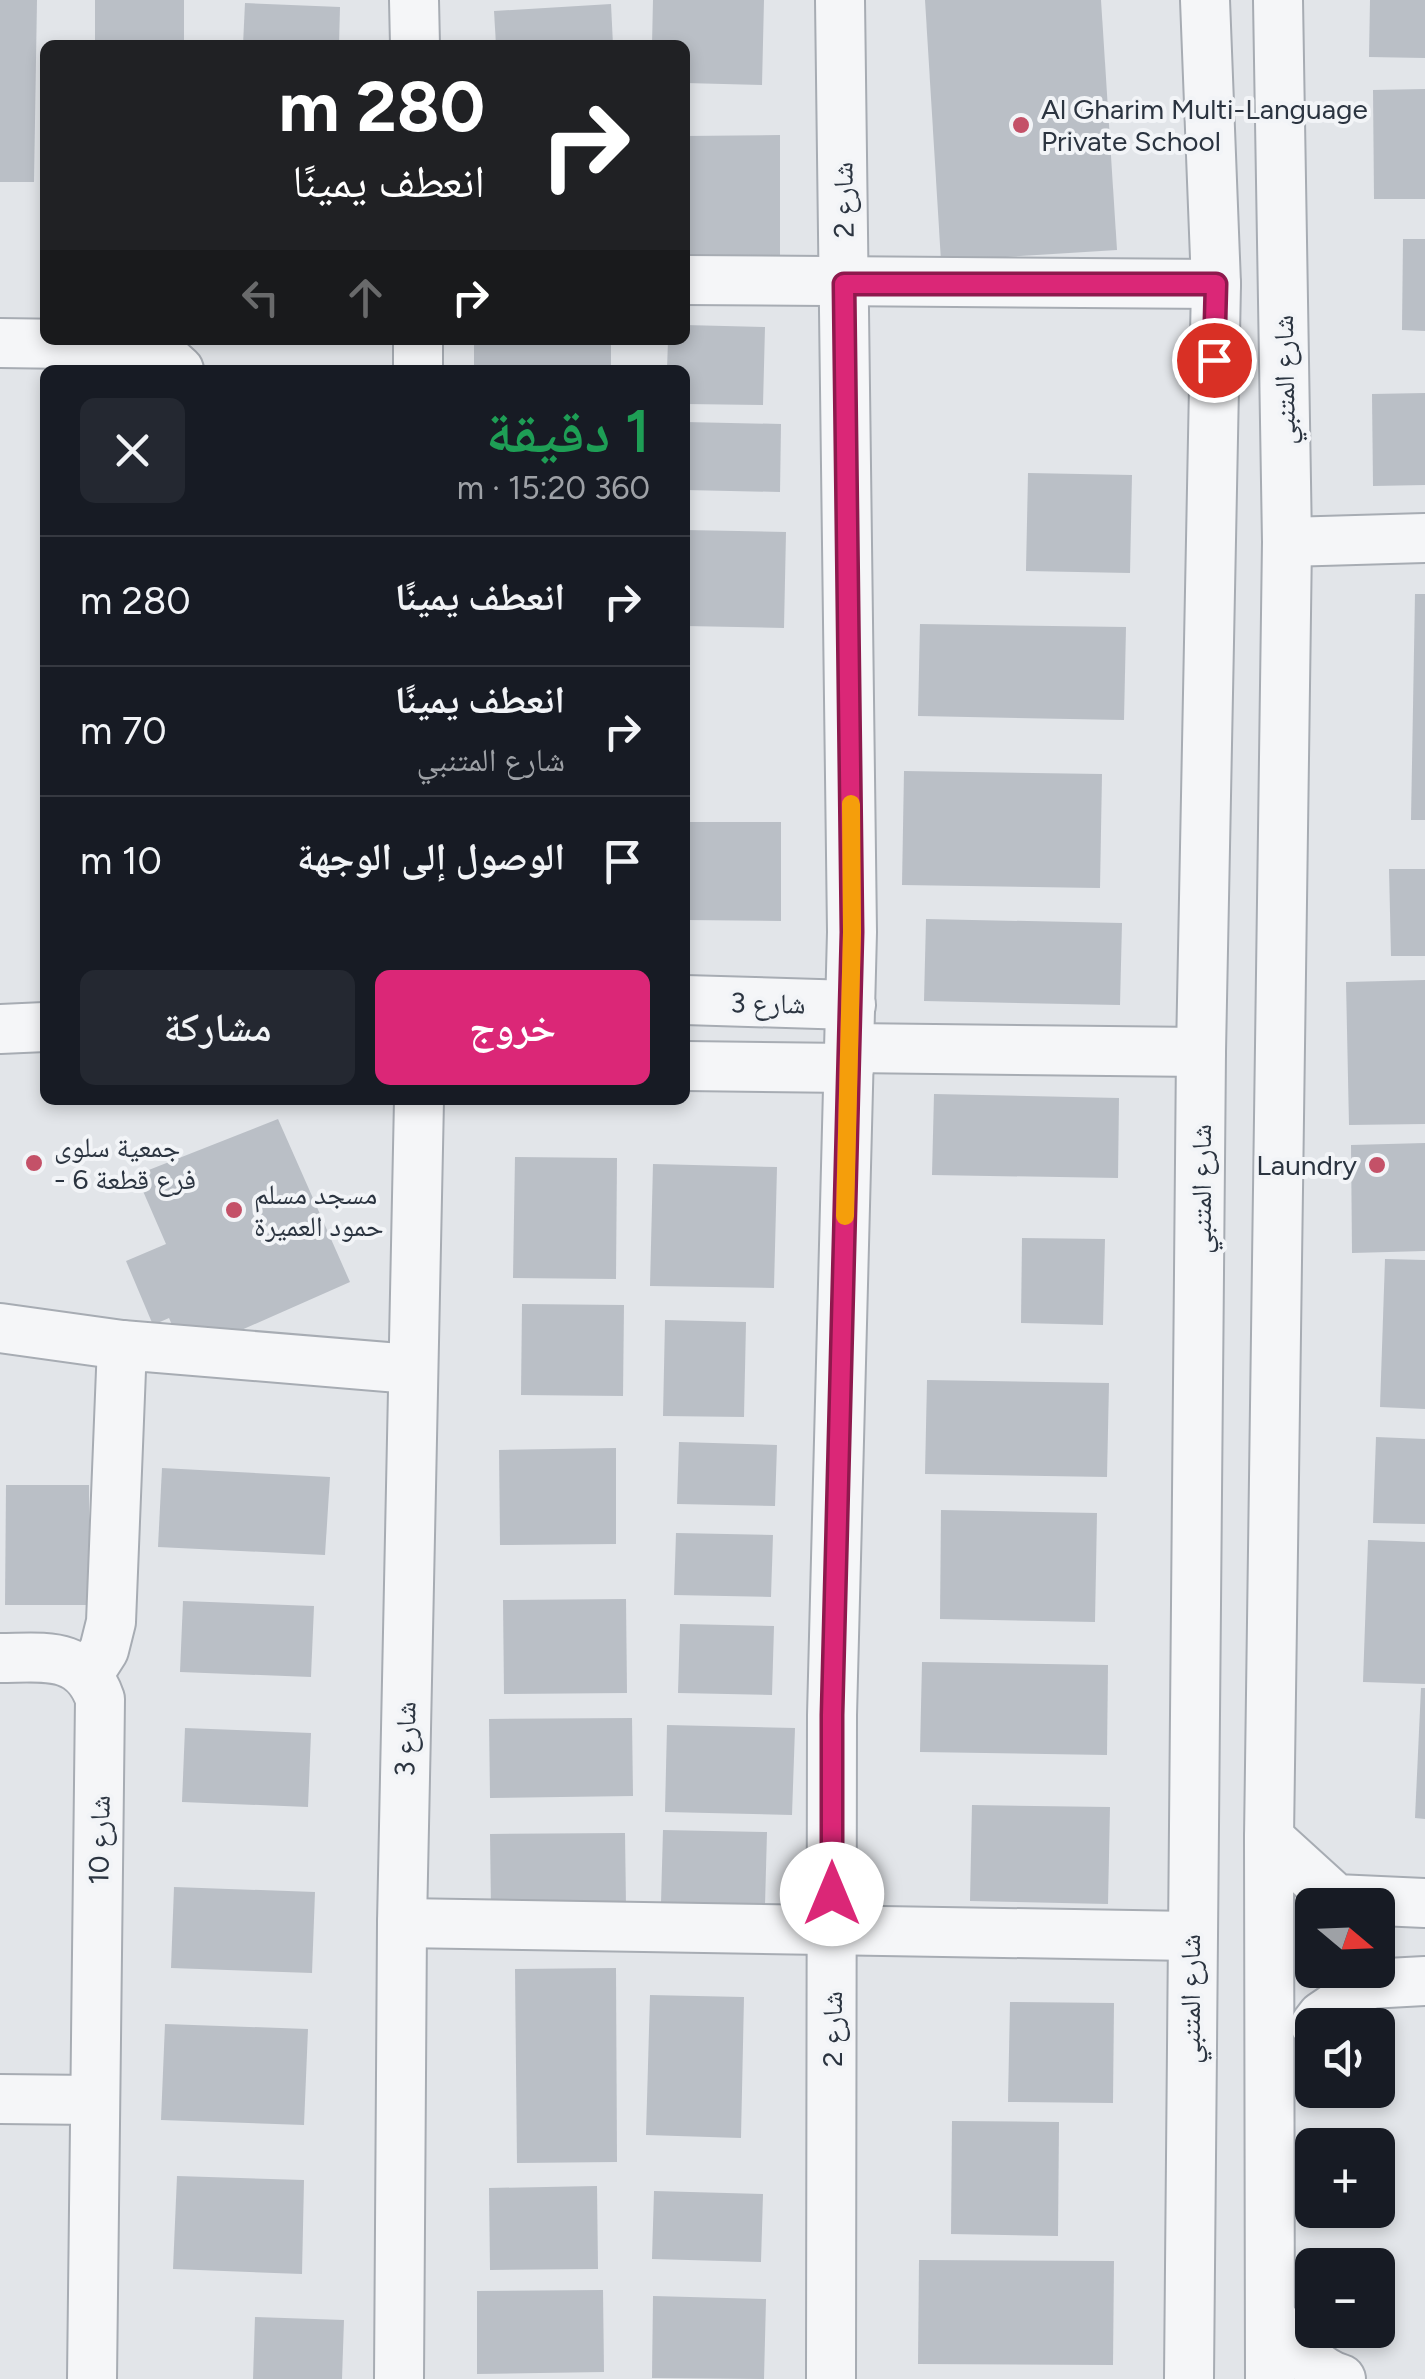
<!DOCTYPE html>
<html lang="ar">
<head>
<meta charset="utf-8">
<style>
  :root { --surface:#171b24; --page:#242831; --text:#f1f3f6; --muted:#9ea1a6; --line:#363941; --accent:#db2777 }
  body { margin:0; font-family:Figtree,"Noto Naskh Arabic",sans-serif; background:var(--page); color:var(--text); direction:rtl; height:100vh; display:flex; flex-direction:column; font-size:38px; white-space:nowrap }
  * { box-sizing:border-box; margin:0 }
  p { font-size:32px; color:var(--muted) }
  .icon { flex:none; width:55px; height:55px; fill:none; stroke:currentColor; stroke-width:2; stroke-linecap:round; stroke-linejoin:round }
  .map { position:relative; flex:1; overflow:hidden; direction:ltr }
  .panel { position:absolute; left:40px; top:365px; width:650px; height:740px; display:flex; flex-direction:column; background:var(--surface); border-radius:15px; box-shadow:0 5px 15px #0003; direction:rtl }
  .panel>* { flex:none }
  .guide { position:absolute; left:40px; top:40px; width:650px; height:305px; border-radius:15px; box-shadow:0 5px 15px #0003; direction:rtl; background:#202124; color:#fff; overflow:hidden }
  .needle { width:65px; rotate:109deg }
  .fabs { position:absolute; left:1295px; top:1888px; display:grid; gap:20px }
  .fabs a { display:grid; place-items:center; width:100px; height:100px; border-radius:15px; background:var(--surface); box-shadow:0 5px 15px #0003; font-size:50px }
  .pin { position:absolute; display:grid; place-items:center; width:85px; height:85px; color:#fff; margin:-42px; border:5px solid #fff; border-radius:50%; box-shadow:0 2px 10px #0007 }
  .me { position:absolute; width:110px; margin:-55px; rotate:0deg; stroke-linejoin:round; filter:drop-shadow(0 0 8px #0008) }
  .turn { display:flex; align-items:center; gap:35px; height:210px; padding:0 40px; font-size:45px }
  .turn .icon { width:130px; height:130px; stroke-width:2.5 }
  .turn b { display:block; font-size:70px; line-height:85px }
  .lanes { display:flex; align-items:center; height:95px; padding:0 40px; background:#0003; justify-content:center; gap:50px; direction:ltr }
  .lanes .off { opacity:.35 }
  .round { display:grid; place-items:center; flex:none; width:105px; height:105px; border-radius:15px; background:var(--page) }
  .headline { display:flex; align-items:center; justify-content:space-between; height:170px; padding:0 40px }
  h1 { font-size:60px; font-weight:600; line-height:75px; color:#1e9e55 }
  .action { display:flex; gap:20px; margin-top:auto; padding:20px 40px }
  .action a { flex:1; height:115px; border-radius:15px; background:var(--accent); color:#fff; font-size:40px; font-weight:600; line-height:115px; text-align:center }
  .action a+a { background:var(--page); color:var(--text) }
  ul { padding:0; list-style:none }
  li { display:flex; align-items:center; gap:30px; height:130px; padding:0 40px; border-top:2px solid var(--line) }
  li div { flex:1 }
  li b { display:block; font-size:38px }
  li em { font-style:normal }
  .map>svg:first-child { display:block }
</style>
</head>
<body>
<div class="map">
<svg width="1425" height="2379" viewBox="0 0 1425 2379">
  <rect width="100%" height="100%" fill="#e2e5e9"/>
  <g fill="#babfc6">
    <polygon points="0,0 37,0 34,182 0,182"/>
    <rect x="95" y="0" width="89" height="45"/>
    <polygon points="653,0 764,0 762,85 685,83 685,45 652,45"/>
    <polygon points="925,0 1101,0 1117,250 941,261"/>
    <polygon points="1370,0 1425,0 1425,58 1369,57"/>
    <polygon points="245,3 340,7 339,45 243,45"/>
    <polygon points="611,4 613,45 496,45 494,11"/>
    <polygon points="1425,89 1425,199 1374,199 1373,90"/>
    <polygon points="780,135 780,267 685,267 685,136"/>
    <polygon points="1403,239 1425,239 1425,331 1402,330"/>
    <polygon points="685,325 765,327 763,405 685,404 685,370 667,370 668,340 685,340"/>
    <rect x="474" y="340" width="137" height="30"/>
    <polygon points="1425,393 1425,485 1373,486 1372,394"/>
    <polygon points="685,422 781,424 780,492 685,490"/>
    <polygon points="1028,473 1132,475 1130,573 1026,571"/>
    <polygon points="685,530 786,532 784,628 685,626"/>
    <polygon points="1415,594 1425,594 1425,820 1411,820"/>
    <polygon points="920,624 1126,627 1124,720 918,716"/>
    <polygon points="904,771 1102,774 1100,888 902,885"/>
    <polygon points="685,822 781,822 781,921 685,920"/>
    <polygon points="1389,869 1425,869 1425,956 1391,956"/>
    <polygon points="926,919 1122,923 1120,1005 924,1001"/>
    <polygon points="1425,980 1425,1124 1349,1125 1346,982"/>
    <polygon points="934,1094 1119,1098 1118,1178 932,1175"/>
    <polygon points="278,1119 350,1282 212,1343 179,1341 169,1318 153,1325 126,1261 166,1244 136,1175"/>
    <polygon points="1425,1143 1425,1251 1352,1253 1351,1145"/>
    <polygon points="515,1157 617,1158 616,1279 513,1278"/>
    <polygon points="653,1164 777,1167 774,1288 650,1286"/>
    <polygon points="1022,1238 1105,1239 1103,1325 1021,1323"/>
    <polygon points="1385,1259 1425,1260 1425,1409 1380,1407"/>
    <polygon points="522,1304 624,1305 623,1396 521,1395"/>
    <polygon points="665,1320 746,1322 744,1417 663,1416"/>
    <polygon points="927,1380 1109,1383 1107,1477 925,1474"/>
    <polygon points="1376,1437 1425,1439 1425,1524 1373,1523"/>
    <polygon points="679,1442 777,1445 775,1506 677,1504"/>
    <polygon points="616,1448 616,1544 500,1545 499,1450"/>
    <polygon points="162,1468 330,1477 325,1555 158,1547"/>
    <polygon points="6,1485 89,1485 89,1605 5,1605"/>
    <polygon points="941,1510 1097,1513 1095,1622 940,1619"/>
    <polygon points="676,1533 773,1535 771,1597 674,1595"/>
    <polygon points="1368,1540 1425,1542 1425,1684 1363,1682"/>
    <polygon points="626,1599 627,1693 504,1694 503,1600"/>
    <polygon points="183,1601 314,1606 311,1677 180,1672"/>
    <polygon points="680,1624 774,1626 772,1695 678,1693"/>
    <polygon points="922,1662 1108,1665 1107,1755 920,1752"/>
    <polygon points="1421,1688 1425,1688 1425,1819 1415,1818"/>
    <polygon points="632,1718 633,1796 490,1798 489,1719"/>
    <polygon points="667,1725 795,1728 792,1815 665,1812"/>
    <polygon points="185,1728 311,1733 308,1807 182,1802"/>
    <polygon points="972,1805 1110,1807 1108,1904 970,1901"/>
    <polygon points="663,1830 767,1832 765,1905 661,1903"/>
    <polygon points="625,1833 626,1907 491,1909 490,1834"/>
    <polygon points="174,1887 315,1892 312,1973 171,1968"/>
    <polygon points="616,1968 617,2162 517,2163 515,1969"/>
    <polygon points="650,1995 744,1997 741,2138 646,2135"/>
    <polygon points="1010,2002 1114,2003 1113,2103 1008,2102"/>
    <polygon points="165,2024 308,2029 304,2125 161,2120"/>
    <polygon points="952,2121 1059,2122 1058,2236 951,2234"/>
    <polygon points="177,2176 304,2180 302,2274 173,2269"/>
    <polygon points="597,2186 598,2269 490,2270 489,2188"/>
    <polygon points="654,2191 763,2194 761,2262 652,2259"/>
    <polygon points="919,2260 1114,2261 1113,2365 918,2364"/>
    <polygon points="603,2290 604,2372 477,2374 477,2291"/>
    <polygon points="653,2296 766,2299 764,2379 652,2378"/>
    <polygon points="255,2317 344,2320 342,2379 253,2379"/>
  </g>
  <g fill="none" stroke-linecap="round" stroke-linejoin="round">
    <g stroke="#a7acb3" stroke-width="52">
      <g id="minor">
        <polyline points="414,0 415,45"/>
        <polyline points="685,280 1216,284"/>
        <polyline points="418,340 418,370"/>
        <polyline points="0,343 138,345 158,351 179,370"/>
        <polyline points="1287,542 1425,538"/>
        <polyline points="685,1000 851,1005"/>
        <polyline points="0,1029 45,1027"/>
        <polyline points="850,1048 1201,1052"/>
        <polyline points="685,1066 849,1068"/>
        <polyline points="0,1328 122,1345"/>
        <path d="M0 1658C43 1658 83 1650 100 1699L92 2379"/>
        <polyline points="88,1675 104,1650 111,1622 122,1345 411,1369"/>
        <polyline points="1269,1838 1336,1899 1425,1903"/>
        <polyline points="402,1923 1191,1936"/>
        <polyline points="1315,2025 1322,2016 1369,1984 1425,1981"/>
        <polyline points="0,2099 94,2100"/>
        <path d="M1270 2317C1290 2339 1312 2371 1341 2379"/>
        <polyline points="399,2379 402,1923 419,1100"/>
        <polyline points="831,2379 832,1715 852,932 840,0"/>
        <polyline points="1189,2379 1201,1052 1216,284 1205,0"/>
        <polyline points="1270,2379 1269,1838 1287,542 1278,0"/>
      </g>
    </g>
    <use href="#minor" stroke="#f5f6f8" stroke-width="48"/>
  </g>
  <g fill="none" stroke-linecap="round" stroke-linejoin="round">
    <g stroke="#8e194d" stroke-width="25">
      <polyline id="route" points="832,1894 832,1715 852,932 844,284 1216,284 1214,360"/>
    </g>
    <use href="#route" stroke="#db2777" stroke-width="18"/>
    <polyline stroke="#f59e0b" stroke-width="18" points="845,1216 852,932 851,804"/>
  </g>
  <g fill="#c45168" stroke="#f2f4f7" stroke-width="4">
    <circle cx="1021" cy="125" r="10"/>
    <circle cx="34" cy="1163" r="10"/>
    <circle cx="1377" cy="1165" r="10"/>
    <circle cx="234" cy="1210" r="10"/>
  </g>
  <g text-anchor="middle" stroke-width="8" stroke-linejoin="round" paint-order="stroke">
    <g font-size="28" fill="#2b3440" stroke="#f2f4f7" text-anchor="start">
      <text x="1041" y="119">Al Gharim Multi-Language<tspan x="1041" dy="32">Private School</tspan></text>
      <text x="54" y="1157">جمعية سلوى<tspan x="54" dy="32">- فرع قطعة 6</tspan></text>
      <text x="1357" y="1175" text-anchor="end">Laundry</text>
      <text x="254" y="1204">مسجد مسلم<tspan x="254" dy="32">حمود العميرة</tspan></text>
    </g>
    <g font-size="28" fill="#2b3440" stroke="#f2f4f7">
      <text transform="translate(843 200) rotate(-91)" y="10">شارع 2</text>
      <text transform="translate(1284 380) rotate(-91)" y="10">شارع المتنبي</text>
      <text transform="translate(768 1003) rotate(1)" y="10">شارع 3</text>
      <text transform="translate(1201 1189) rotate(-90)" y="10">شارع المتنبي</text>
      <text transform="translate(405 1739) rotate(-89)" y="10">شارع 3</text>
      <text transform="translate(99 1840) rotate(-89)" y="10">شارع 10</text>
      <text transform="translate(1190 1999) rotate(-90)" y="10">شارع المتنبي</text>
      <text transform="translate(832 2029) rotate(-90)" y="10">شارع 2</text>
    </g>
  </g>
</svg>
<div class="fabs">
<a><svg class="needle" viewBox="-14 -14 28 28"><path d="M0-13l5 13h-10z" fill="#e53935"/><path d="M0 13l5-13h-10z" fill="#9ea1a6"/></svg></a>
<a><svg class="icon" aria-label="sound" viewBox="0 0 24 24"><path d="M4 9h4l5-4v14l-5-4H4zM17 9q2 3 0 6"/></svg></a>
<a>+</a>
<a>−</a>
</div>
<div class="pin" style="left:1214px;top:360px;background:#d93025"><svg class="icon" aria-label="arrive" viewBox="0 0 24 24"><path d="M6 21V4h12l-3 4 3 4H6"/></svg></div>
<svg class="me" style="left:832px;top:1894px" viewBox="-20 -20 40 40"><circle r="19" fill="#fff"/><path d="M0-13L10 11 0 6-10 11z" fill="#db2777"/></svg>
<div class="guide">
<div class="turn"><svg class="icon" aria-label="right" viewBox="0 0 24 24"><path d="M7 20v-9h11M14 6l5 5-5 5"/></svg><div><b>280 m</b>انعطف يمينًا</div></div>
<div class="lanes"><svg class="icon off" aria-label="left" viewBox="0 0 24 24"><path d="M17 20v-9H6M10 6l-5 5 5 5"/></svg><svg class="icon off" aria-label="ahead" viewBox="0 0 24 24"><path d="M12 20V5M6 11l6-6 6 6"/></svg><svg class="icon" aria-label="right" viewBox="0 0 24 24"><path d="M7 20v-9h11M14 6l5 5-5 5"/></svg></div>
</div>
<section class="panel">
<div class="headline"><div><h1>1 دقيقة</h1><p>360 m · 15:20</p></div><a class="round"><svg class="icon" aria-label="close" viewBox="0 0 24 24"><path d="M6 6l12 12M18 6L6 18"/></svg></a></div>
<ul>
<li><svg class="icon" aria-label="right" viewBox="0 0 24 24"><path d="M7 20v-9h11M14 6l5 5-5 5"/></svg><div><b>انعطف يمينًا</b></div><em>280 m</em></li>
<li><svg class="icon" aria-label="right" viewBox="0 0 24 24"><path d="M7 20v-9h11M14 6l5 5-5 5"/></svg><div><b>انعطف يمينًا</b><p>شارع المتنبي</p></div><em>70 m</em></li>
<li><svg class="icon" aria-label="arrive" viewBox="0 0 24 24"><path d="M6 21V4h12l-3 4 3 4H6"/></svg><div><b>الوصول إلى الوجهة</b></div><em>10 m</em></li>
</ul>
<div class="action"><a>خروج</a><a>مشاركة</a></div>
</section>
</div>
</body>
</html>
